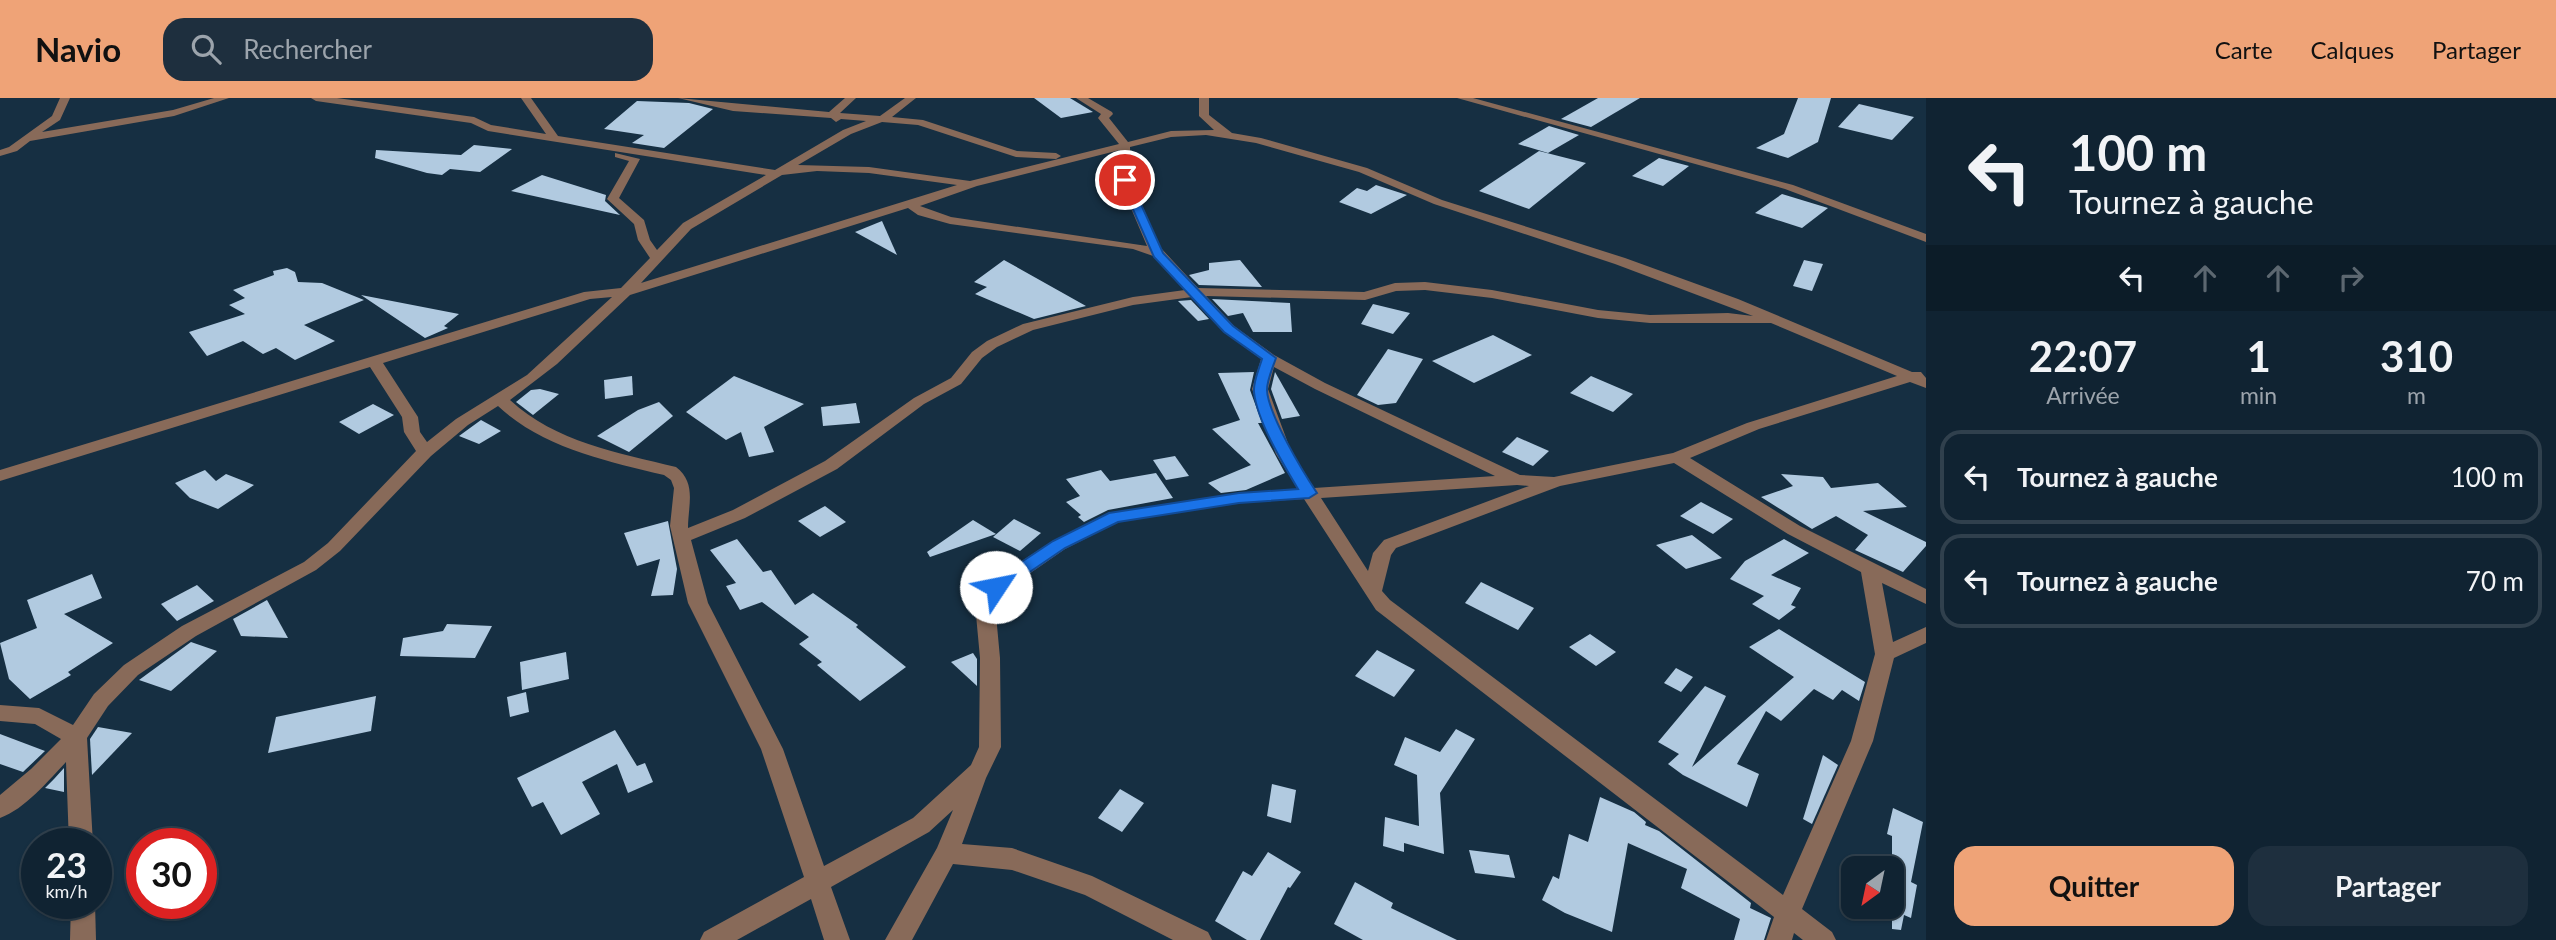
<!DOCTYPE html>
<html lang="fr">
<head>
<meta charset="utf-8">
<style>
  :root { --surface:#102332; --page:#1e2f3e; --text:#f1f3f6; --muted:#9ca4ac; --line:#30404d; --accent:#efa377 }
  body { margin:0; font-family:Lato,sans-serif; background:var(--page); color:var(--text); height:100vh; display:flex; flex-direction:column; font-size:26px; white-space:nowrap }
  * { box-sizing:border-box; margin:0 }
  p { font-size:23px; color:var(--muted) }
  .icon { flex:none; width:38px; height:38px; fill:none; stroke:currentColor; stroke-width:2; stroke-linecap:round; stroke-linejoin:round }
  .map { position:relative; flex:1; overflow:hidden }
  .side { display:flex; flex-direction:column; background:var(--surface); width:630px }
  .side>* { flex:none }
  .guide { background:#102332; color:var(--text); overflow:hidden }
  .needle { width:46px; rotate:213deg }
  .fabs { position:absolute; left:1841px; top:758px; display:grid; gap:14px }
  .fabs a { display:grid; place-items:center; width:63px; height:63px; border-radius:14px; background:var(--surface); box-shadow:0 2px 5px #0004,0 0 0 2px var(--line); font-size:35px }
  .speed { position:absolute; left:21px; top:730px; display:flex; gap:14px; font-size:35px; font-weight:700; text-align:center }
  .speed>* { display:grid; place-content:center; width:91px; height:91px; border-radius:50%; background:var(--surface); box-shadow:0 2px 5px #0004,0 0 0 2px var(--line); line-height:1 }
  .speed small { font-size:18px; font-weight:400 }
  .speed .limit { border:10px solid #d22; background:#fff; color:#111 }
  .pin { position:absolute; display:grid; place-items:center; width:60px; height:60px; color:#fff; margin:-30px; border:4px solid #fff; border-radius:50%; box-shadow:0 2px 7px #0007 }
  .me { position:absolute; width:77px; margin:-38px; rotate:56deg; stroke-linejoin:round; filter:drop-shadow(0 0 5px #0008) }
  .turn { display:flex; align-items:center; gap:24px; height:147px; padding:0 28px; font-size:32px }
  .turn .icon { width:91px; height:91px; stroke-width:2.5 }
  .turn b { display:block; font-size:49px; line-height:60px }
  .lanes { display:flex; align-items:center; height:66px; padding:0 28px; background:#0003; justify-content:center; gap:35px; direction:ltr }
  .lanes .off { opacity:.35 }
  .eta { display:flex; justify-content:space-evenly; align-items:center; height:119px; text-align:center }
  .eta b { font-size:42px; font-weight:700; line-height:49px }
  .button { display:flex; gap:14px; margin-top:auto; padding:14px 28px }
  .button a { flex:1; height:80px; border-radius:21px; background:var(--accent); color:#111; font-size:28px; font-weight:700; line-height:80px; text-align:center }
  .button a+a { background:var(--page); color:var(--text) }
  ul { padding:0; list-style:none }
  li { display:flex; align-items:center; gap:21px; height:94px; margin:0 14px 10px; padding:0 14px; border:4px solid var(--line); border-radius:21px }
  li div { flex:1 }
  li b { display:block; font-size:26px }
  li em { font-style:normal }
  header { display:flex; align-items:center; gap:42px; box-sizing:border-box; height:98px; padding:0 35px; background:var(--accent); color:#111 }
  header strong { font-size:33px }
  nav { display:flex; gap:38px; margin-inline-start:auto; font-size:24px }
  .search { width:490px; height:63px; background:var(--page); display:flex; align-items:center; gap:18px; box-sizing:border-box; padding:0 24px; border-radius:21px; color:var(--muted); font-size:26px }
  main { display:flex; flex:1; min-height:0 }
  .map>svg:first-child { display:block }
</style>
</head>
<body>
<header>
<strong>Navio</strong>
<div class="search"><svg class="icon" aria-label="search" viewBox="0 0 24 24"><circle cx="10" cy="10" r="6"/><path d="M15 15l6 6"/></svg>Rechercher</div>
<nav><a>Carte</a><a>Calques</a><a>Partager</a></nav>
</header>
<main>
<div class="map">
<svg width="1926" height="842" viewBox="0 0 1926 842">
  <rect width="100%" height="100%" fill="#162f42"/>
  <g fill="#b1cae0">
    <polygon points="1034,0 1070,0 1093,14 1061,20"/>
    <polygon points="1598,0 1640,0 1591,29 1561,21"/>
    <polygon points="1798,0 1831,0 1818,44 1788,60 1756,50 1784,36"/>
    <polygon points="637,3 689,5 713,11 664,50 632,45 644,37 604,31"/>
    <polygon points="1859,6 1914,19 1892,42 1838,29"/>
    <polygon points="1549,28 1579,37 1548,55 1518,46"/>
    <polygon points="474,47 512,51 480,74 450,71 442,77 427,75 375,60 376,52 461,57"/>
    <polygon points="1539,53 1586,65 1529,111 1479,93"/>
    <polygon points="1659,60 1689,68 1663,88 1632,78"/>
    <polygon points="542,77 606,97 605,103 620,117 511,93"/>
    <polygon points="1376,87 1407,97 1371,116 1339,104 1357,90 1367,93"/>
    <polygon points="1782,96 1828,110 1802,130 1755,115"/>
    <polygon points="882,123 897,157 855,134"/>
    <polygon points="1004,162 1086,208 1034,221 975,196 987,189 974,184"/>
    <polygon points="1240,162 1262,189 1199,187 1189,177 1209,172 1209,165"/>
    <polygon points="1804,162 1823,166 1812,193 1793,188"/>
    <polygon points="287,170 295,174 298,184 322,185 364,202 304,227 335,243 295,262 276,250 263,256 243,243 207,258 189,234 245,216 229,207 245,200 233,192 274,177 273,173"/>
    <polygon points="361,197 459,216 444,228 448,230 425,240"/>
    <polygon points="1212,201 1290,205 1292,234 1253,234 1243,215 1228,218"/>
    <polygon points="1191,202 1209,221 1198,223 1178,203"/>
    <polygon points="1373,206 1410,215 1393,236 1361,226"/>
    <polygon points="1493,237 1532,257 1474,285 1432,263"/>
    <polygon points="1388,251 1423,261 1396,305 1378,307 1357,297"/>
    <polygon points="1254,274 1250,292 1262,325 1258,325 1285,375 1246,392 1221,395 1208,385 1251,367 1212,331 1240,322 1218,275"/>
    <polygon points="1275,274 1300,318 1282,321 1271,291"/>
    <polygon points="632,278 633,297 605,301 604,282"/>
    <polygon points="734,278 804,306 764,329 774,354 749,359 741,334 726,342 686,314"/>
    <polygon points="1591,278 1633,296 1613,314 1570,295"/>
    <polygon points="540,291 559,296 533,317 516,304 531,292"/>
    <polygon points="659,304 673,318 629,354 597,338 638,312"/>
    <polygon points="856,305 860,325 823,328 821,309"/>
    <polygon points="373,306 394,317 359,336 339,324"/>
    <polygon points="481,322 501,333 479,346 459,338"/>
    <polygon points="1517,339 1549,353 1533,368 1502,354"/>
    <polygon points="1175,358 1189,378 1166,382 1153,362"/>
    <polygon points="205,372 216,383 226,376 254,387 218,411 190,400 175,385"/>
    <polygon points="1101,372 1110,383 1156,375 1173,400 1108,412 1084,424 1078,419 1081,417 1066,404 1080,398 1066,381"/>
    <polygon points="1781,376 1823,379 1831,390 1878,385 1907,409 1863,413 1926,444 1926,448 1903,474 1855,452 1868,437 1836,418 1812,431 1761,399 1793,388"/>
    <polygon points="1701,404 1733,421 1713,436 1680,418"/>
    <polygon points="825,408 846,424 820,439 798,423"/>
    <polygon points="1014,421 1041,435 1020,453 993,439"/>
    <polygon points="973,422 996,436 930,459 927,454"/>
    <polygon points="668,423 677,471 673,497 651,498 660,461 637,468 624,435"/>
    <polygon points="1692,437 1722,460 1686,471 1656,447"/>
    <polygon points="737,441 763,474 771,472 795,507 813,495 858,527 856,529 906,569 860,603 817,567 822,564 799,546 809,539 762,504 740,512 726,488 736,485 710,452"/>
    <polygon points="1784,441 1809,455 1771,477 1801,490 1791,507 1796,509 1779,522 1752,506 1764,498 1730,481 1745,463"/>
    <polygon points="92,476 102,500 64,516 113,545 68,574 71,577 30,601 9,581 0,545 37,530 27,502"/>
    <polygon points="1481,484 1534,510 1518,532 1465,505"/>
    <polygon points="197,487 214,503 177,523 161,506"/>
    <polygon points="267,502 288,540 241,538 233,521"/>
    <polygon points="447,526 492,528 475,560 400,558 403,540 443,533"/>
    <polygon points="1779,531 1865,584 1859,603 1842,592 1833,602 1814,591 1781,623 1766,613 1737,666 1759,676 1747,709 1683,677 1668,666 1679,656 1658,644 1705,588 1726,598 1692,669 1794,579 1749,549"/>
    <polygon points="1590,536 1616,554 1596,568 1569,549"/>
    <polygon points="191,544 217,553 171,593 139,582"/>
    <polygon points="1377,552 1415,572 1394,599 1355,578"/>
    <polygon points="566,554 569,581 522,592 520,564"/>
    <polygon points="973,555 977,561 977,588 951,564"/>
    <polygon points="1676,570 1693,579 1681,594 1664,585"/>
    <polygon points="526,594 529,614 510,619 507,599"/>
    <polygon points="376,598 371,633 268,655 276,619"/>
    <polygon points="98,629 132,635 92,677 90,641"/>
    <polygon points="1456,631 1475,641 1440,695 1444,756 1404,745 1404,754 1383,748 1385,719 1419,728 1417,677 1394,667 1405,639 1440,654"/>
    <polygon points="615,632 637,668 645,665 653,684 628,695 617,666 582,684 600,716 561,737 543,704 532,709 517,680"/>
    <polygon points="0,636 45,653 23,674 0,666"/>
    <polygon points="1823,657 1838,667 1812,726 1803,721"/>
    <polygon points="64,670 64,694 45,690 54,681"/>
    <polygon points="1272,686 1296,692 1291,725 1267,718"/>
    <polygon points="1120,691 1144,705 1122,734 1098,720"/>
    <polygon points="1600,699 1634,714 1646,724 1645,727 1659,733 1751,805 1750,810 1771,820 1764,842 1734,842 1740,821 1681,790 1687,771 1628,745 1612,834 1565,815 1542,802 1553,778 1559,781 1569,736 1588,744"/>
    <polygon points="1893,710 1923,724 1911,784 1917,787 1911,820 1904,817 1901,832 1892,831 1892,738 1887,736"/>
    <polygon points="1469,752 1509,757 1515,780 1475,775"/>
    <polygon points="1268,754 1301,774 1290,790 1288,789 1260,842 1247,842 1215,823 1243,773 1252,778"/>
    <polygon points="1355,784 1393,805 1391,810 1457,842 1363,842 1334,826"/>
  </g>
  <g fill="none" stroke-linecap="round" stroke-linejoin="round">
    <g fill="#886a59" fill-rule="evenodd">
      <polygon points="60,0 70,0 60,22 42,34 173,12 214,0 229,0 174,18 30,43 17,53 0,58 0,52 9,49 52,18"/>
      <path d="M311 0H337L474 19 491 27 546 36 521 0H531L558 38 775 72 843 32 866 23 841 21 836 24 831 20 733 13 678 0 829 14 845 0H856L840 15 880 18 905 0H916L892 19 923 22 1017 53 1056 55 1061 58 1056 61 1016 59 918 27 882 24 851 36 798 67 869 69 970 83 1119 46 1098 20 1101 16 1076 0H1088L1112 14 1113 16 1109 20 1128 44 1171 33 1214 32 1199 18V0H1209V17L1232 35 1261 40 1367 70 1442 102 1625 160 1738 201 1912 274H1921L1926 280V290L1910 284 1759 331 1690 360 1800 428 1926 491V506L1882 485 1893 544 1926 529V545L1894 560 1873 643 1802 811 1832 834 1836 842H1803L1794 835 1792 842H1766L1774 819 1376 512 1304 401 1239 405 1118 424 1065 451 1003 494 995 506 1000 560 1001 649 986 680 962 746 1012 750 1092 778 1208 834 1212 842H1173L1085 797 1012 772 953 766 912 842H885L937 750 953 712 929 734 831 789 850 842H824L811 801 737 842H700L704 834 804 779 761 651 688 505 670 428 674 390 671 382 664 377C607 363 543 350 498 308L468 327 431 358 340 453 316 472 196 538 138 577 108 608 87 640 93 746H69L66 664C48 683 25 711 0 720V697L31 671 61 641 35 626 0 623V607L39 610 73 627 94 596 124 567 182 528 304 464 328 445 416 353 404 334 402 319 370 269 0 383V372L584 194 621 190 650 160 638 142 634 126 607 101 629 63 615 59V55L640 61 619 100 644 122 650 142 657 152 683 125 766 77 488 33 471 25 316 3ZM1206 37 1256 45 1359 74 1434 106 1615 166 1753 218 1728 215 1650 217 1598 212 1492 192 1425 184 1395 185 1364 194 1198 190 1160 149 1131 82 1130 49 1171 39ZM1120 52 1119 82 1147 148 951 119 920 108 977 88ZM817 73 869 75 957 87 641 185 691 131 782 77ZM908 110 918 117 950 126 1133 151 1156 159 1185 192 1133 199 1023 226 987 243 972 254 951 280 914 300 825 363 733 412 688 430C688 407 697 385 676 369 619 355 555 344 510 302L557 266 630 197ZM1425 192 1492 200 1598 220 1650 225H1771L1897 278 1747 325 1673 355 1554 379 1520 377 1325 285 1274 257 1234 228 1206 198 1365 202 1396 193ZM612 199 527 277 456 321 427 344 420 334 418 319 383 265 590 201ZM1192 199 1224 234 1261 261 1252 291 1276 356 1298 391 1239 395 1108 415 1053 443 989 484 975 506 980 560 979 649 971 667 913 720 824 768 783 651 708 505 691 442 745 420 837 371 924 306 961 286 982 260 997 249 1033 232 1133 207ZM1274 269 1315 291 1495 378 1314 390 1292 356 1268 291ZM1674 365 1788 436 1861 474 1875 556 1851 643 1783 797 1390 502 1382 493 1391 457 1396 450 1560 388ZM1517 387 1529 388 1384 442 1373 455 1368 473 1321 400Z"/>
      <polygon points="1457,0 1473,0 1793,87 1926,136 1926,144 1785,91"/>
      <polygon points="71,805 95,805 96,842 70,842"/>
    </g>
  </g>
  <path fill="#1a73e8" stroke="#114b97" stroke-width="2" d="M1121 80 1130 82 1163 155 1233 228 1276 260C1273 269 1267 282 1267 292 1268 316 1303 374 1317 395L1309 400 1239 405 1118 424 1065 450 1002 493H990L988 489 990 485 1053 443 1109 415 1239 395 1298 391C1283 366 1257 323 1254 294 1253 284 1259 271 1262 261L1224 234 1154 159 1120 82Z"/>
</svg>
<div class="fabs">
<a><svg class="needle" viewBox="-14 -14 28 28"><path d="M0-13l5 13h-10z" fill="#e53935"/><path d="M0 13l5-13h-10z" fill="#9ca4ac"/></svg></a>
</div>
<div class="speed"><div>23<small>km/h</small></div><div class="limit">30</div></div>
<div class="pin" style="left:1125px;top:82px;background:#d93025"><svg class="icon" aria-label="arrive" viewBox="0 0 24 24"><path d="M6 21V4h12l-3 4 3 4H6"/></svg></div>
<svg class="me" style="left:996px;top:489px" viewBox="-20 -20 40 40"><circle r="19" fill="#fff"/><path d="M0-13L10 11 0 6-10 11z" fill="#1a73e8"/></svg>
</div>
<section class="side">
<div class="guide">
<div class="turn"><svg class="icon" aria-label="left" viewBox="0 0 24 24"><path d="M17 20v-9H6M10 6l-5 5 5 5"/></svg><div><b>100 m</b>Tournez à gauche</div></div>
<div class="lanes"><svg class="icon" aria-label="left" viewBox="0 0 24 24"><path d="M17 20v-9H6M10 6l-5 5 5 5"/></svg><svg class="icon off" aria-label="ahead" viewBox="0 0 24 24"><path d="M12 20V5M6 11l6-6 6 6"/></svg><svg class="icon off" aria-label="ahead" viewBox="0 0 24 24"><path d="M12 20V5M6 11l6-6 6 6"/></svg><svg class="icon off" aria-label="right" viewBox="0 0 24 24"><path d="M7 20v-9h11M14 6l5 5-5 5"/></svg></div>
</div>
<div class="eta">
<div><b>22:07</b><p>Arrivée</p></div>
<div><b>1</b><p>min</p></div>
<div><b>310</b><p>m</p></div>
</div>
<ul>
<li><svg class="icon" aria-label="left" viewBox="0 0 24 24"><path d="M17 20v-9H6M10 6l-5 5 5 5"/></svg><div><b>Tournez à gauche</b></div><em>100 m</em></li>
<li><svg class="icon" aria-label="left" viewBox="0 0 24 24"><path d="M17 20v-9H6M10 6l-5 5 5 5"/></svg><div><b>Tournez à gauche</b></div><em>70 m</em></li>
</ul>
<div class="button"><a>Quitter</a><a>Partager</a></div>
</section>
</main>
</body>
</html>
